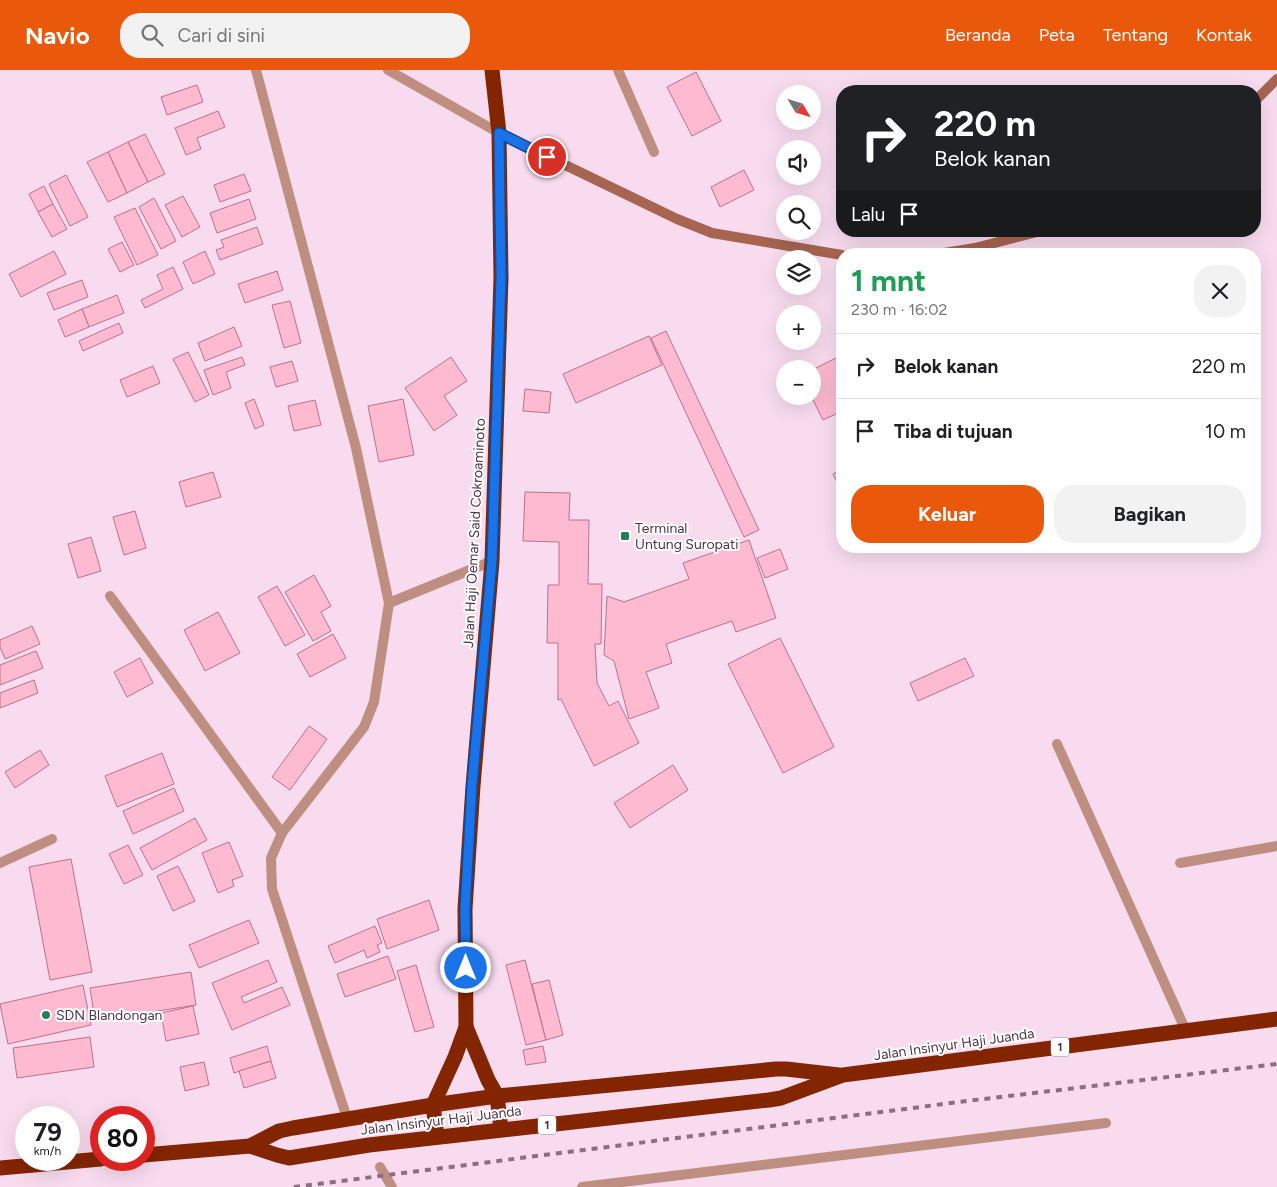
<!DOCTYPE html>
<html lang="id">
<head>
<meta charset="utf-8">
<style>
  :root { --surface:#fff; --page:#f2f2f2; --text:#202124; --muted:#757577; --line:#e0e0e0; --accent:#ea580c }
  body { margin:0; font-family:Figtree,sans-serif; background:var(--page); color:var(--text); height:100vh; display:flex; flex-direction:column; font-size:19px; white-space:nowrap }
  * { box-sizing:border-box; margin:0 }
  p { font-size:16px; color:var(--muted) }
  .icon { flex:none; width:28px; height:28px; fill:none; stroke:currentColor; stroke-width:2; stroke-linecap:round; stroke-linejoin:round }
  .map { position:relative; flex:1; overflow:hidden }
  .panel { position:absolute; left:836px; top:178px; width:425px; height:305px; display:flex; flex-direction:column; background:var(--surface); border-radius:20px; box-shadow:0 5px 20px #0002 }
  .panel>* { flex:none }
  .banner { position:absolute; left:836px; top:15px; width:425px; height:152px; border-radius:20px; box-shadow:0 5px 20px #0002; background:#202124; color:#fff; overflow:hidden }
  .needle { width:32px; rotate:128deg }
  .tools { position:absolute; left:776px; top:15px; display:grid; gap:10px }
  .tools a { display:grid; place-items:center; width:45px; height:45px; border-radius:50%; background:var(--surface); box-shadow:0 5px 20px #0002; font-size:25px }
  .speed { position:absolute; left:15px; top:1036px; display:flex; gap:10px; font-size:25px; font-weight:700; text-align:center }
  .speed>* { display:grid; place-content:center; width:65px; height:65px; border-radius:50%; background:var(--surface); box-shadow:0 5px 20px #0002; line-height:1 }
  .speed small { font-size:12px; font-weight:400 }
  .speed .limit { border:8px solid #d22; background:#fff; color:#111 }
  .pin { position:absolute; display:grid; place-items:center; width:42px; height:42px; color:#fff; margin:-21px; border:2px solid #fff; border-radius:50%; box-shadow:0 1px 5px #0007 }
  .me { position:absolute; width:55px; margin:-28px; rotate:0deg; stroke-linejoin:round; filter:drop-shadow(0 0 4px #0008) }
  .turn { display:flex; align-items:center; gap:18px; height:105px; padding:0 15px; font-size:22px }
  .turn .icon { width:65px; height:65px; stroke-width:2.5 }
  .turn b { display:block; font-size:35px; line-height:42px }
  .then { display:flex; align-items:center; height:48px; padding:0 15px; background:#0003; gap:10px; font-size:19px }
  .round { display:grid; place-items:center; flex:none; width:52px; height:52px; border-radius:20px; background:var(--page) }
  .head { display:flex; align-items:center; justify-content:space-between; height:85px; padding:0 15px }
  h1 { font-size:30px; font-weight:700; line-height:38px; color:#1e9e55 }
  .action { display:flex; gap:10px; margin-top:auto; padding:10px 15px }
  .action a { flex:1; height:58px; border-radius:20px; background:var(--accent); color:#fff; font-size:20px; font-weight:700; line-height:58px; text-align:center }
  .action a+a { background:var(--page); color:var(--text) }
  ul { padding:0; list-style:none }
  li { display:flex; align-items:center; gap:15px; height:65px; padding:0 15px; border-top:1px solid var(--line) }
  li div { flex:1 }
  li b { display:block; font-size:19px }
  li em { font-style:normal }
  header { display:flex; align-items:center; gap:30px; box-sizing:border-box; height:70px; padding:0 25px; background:var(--accent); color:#fff }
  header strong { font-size:24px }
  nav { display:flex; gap:28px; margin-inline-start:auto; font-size:18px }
  .search { width:350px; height:45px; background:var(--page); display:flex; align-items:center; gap:12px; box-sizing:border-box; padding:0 18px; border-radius:20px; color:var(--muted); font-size:19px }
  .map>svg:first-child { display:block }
</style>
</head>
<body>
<header>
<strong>Navio</strong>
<div class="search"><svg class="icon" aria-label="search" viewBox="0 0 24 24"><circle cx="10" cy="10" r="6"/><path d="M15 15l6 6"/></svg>Cari di sini</div>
<nav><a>Beranda</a><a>Peta</a><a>Tentang</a><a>Kontak</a></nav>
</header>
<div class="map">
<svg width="1277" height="1117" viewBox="0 0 1277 1117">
  <rect width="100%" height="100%" fill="#f8dbef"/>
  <g fill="#fdbad0" stroke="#bd718c">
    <polygon points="696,2 721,51 692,66 667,17"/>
    <polygon points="197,15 203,32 167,45 161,27"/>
    <polygon points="218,41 225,57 197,68 201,79 186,85 175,58"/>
    <polygon points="145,64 165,104 148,112 128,72"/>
    <polygon points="128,72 148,112 127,123 108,82"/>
    <polygon points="108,82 127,123 108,132 87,92"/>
    <polygon points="744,100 754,120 720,137 711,117"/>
    <polygon points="244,104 251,121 220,132 214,115"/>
    <polygon points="66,105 88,147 70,156 49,114"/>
    <polygon points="44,116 53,134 38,142 29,124"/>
    <polygon points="183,126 200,157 182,167 165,135"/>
    <polygon points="154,128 176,171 161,179 139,137"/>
    <polygon points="249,129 256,149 217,163 210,143"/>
    <polygon points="53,134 67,159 52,167 38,142"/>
    <polygon points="135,138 158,185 137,195 114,147"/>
    <polygon points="257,157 263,174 220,190 216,180 224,177 221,170"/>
    <polygon points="122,172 134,195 120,202 108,179"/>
    <polygon points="54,181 66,204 21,227 9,204"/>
    <polygon points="205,181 215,204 193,214 183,192"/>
    <polygon points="173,197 183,219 145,238 141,230 163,219 157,205"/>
    <polygon points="277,201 283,220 245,233 238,214"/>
    <polygon points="82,210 88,227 54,240 47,223"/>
    <polygon points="117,225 124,243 89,257 82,239"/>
    <polygon points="290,231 301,273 284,278 272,235"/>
    <polygon points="82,239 89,257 65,267 58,250"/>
    <polygon points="119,253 123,263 83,281 79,271"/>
    <polygon points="234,257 242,276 205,291 198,273"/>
    <polygon points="666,261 759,460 744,467 651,268"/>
    <polygon points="649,266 662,295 576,333 563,304"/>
    <polygon points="188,282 209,325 195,332 173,289"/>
    <polygon points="842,285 842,341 823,350 811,326 812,326 812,300"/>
    <polygon points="242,287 245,295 226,302 231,318 213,325 204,300"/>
    <polygon points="451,287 467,311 444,326 457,345 434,361 405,318"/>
    <polygon points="292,291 298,311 276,317 270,297"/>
    <polygon points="153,296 160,313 127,327 120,310"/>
    <polygon points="525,319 551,322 549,343 523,341"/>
    <polygon points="254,329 264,355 255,359 245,333"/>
    <polygon points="403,329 414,385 379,392 368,336"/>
    <polygon points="315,330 321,355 294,361 288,336"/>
    <polygon points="842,399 842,423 833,404"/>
    <polygon points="213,402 221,427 186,437 179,412"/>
    <polygon points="525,422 570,423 569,450 589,450 588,514 602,514 601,574 595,574 597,613 609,636 618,631 639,673 594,696 561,629 558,630 558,573 547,573 548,515 559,515 559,472 523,471"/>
    <polygon points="135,441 146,478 124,485 113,447"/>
    <polygon points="91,467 101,501 78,508 68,474"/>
    <polygon points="749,470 776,548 736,562 732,551 666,574 672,593 646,602 659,638 629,649 614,591 604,585 607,526 624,532 689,509 683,493"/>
    <polygon points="780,479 788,499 765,508 757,488"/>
    <polygon points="314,505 331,536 321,542 331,561 313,571 285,522"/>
    <polygon points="277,516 305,565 285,576 258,527"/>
    <polygon points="218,542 240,583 205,601 184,560"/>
    <polygon points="32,556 40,574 5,589 0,577 0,570"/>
    <polygon points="333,564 346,588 310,607 297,584"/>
    <polygon points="780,568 834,677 783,703 728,594"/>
    <polygon points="36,581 43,598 0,615 0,595"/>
    <polygon points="140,588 153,613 127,627 114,602"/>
    <polygon points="965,588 974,606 918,631 910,613"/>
    <polygon points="34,610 38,623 0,638 0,623"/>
    <polygon points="309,656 327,669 290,720 272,707"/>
    <polygon points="40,680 49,695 15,718 5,702"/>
    <polygon points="162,683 174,714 117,737 105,706"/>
    <polygon points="673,695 688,720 630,758 614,733"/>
    <polygon points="174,718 184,741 133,764 123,741"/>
    <polygon points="195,748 207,770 152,800 140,778"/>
    <polygon points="229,772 243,806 232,810 234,816 218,823 202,783"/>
    <polygon points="128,775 143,805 124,814 109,784"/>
    <polygon points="71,789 92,902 50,910 29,797"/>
    <polygon points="178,796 195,831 173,841 157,806"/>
    <polygon points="429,830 439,860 387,879 377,849"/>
    <polygon points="249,850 259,873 199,898 189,875"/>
    <polygon points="375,856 382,873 377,875 380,882 367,888 364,880 335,893 328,876"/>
    <polygon points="388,886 396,909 345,927 337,904"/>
    <polygon points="268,890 277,912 241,927 244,933 282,917 290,935 232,960 212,913"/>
    <polygon points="525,890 546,970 526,975 506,895"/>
    <polygon points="416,895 434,957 415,962 397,901"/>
    <polygon points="191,902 196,935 95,951 90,918"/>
    <polygon points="549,910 563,965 546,970 532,914"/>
    <polygon points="83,915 91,955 8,974 0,934"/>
    <polygon points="193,936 199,964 166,971 161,943"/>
    <polygon points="90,967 94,997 17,1008 13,978"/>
    <polygon points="267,976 271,991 234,1003 230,988"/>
    <polygon points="543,976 546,992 526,995 523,980"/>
    <polygon points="271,991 276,1008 244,1018 239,1001"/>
    <polygon points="204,992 209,1015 185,1021 180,997"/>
  </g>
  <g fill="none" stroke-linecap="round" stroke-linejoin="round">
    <polyline stroke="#be8f81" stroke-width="10" points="582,1117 1106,1053"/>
    <g stroke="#be8f81" stroke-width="10">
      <polyline points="256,0 356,378 389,533 374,632 364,657 282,763 271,788 272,819 346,1045"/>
      <polyline points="388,0 499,63"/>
      <polyline points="618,0 654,82"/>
      <polyline points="110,526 282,763"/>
      <polyline points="389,533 492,491"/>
      <polyline points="1057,674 1186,961"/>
      <polyline points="0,793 52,769"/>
      <polyline points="1180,793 1277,776"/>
      <polyline points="380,1097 392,1117"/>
    </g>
    <g stroke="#a76450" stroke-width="10">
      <polyline points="1255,31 1277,9"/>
      <polyline points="499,63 677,149 712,163 842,185"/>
      <polyline points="938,184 975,178 1041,161"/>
    </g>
    <g stroke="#832500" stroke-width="15">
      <polyline points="466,957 488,1010 497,1026 501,1059"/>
      <polyline points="437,1067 433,1035 455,987 466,957 465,839 473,716 492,491 501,208 499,63 492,0"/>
      <polyline points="250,1076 277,1085 289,1088 369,1075 769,1030 781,1028 843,1005 1277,949"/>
      <polyline points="144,1085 250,1076 279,1061 293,1058 433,1035 497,1026 776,999 786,999 839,1005"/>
      <polyline points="0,1098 101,1089"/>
    </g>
    <polyline stroke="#8a6e82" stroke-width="4" stroke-dasharray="6 6" stroke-linecap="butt" points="294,1117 967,1031 1277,994"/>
  </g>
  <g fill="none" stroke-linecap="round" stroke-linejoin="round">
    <g stroke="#114b97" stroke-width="12">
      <polyline id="route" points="466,898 465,839 472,716 492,491 501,208 499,63 547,87"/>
    </g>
    <use href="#route" stroke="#1a73e8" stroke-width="9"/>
  </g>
  <g fill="#267f53" stroke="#fff" stroke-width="2">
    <rect x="620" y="461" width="10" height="10" rx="2.5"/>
    <circle cx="46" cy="945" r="5"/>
  </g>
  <g text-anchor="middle" stroke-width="4" stroke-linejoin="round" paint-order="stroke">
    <g fill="#fff" stroke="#83707e" stroke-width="1">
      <rect x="1051" y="967.5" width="18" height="19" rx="4"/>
      <rect x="538" y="1045.5" width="18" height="19" rx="4"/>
    </g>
    <g font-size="12" font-weight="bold" fill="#4e3246">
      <text x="1060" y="981">1</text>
      <text x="547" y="1059">1</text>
    </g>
    <g font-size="14" fill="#4e3246" stroke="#fff" text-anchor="start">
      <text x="635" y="463">Terminal<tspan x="635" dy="16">Untung Suropati</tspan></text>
      <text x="56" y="950">SDN Blandongan</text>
    </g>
    <g font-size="14" fill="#4e3246" stroke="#fff">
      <text transform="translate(474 463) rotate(-87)" y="5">Jalan Haji Oemar Said Cokroaminoto</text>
      <text transform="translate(954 974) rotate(-8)" y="5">Jalan Insinyur Haji Juanda</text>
      <text transform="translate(441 1050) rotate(-7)" y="5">Jalan Insinyur Haji Juanda</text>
    </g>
  </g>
</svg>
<div class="tools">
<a><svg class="needle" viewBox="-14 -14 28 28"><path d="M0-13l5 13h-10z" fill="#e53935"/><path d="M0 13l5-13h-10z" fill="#757577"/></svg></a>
<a><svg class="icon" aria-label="sound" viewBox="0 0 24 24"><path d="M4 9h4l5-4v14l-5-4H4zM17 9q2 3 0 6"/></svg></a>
<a><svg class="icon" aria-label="search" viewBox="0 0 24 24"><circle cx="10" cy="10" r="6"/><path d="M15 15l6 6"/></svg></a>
<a><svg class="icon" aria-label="layers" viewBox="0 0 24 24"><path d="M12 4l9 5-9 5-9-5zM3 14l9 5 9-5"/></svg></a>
<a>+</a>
<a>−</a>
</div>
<div class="speed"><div>79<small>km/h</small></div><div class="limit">80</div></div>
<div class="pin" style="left:547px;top:87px;background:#d93025"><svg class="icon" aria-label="arrive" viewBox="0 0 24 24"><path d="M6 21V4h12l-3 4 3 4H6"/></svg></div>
<svg class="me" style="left:466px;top:898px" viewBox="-20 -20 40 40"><circle r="17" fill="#1a73e8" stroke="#fff" stroke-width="3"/><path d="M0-11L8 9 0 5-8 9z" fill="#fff"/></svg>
<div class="banner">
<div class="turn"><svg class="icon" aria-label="right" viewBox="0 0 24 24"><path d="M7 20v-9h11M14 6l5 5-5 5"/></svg><div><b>220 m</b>Belok kanan</div></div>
<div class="then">Lalu<svg class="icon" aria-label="arrive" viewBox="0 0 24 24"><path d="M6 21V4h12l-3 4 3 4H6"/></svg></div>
</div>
<section class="panel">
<div class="head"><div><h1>1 mnt</h1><p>230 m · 16:02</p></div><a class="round"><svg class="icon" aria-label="close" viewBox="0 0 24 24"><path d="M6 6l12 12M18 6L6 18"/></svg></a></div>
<ul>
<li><svg class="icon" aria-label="right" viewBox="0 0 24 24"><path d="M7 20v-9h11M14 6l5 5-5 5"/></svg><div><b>Belok kanan</b></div><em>220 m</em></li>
<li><svg class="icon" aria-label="arrive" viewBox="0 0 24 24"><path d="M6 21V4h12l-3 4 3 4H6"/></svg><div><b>Tiba di tujuan</b></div><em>10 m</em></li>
</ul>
<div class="action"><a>Keluar</a><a>Bagikan</a></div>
</section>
</div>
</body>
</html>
